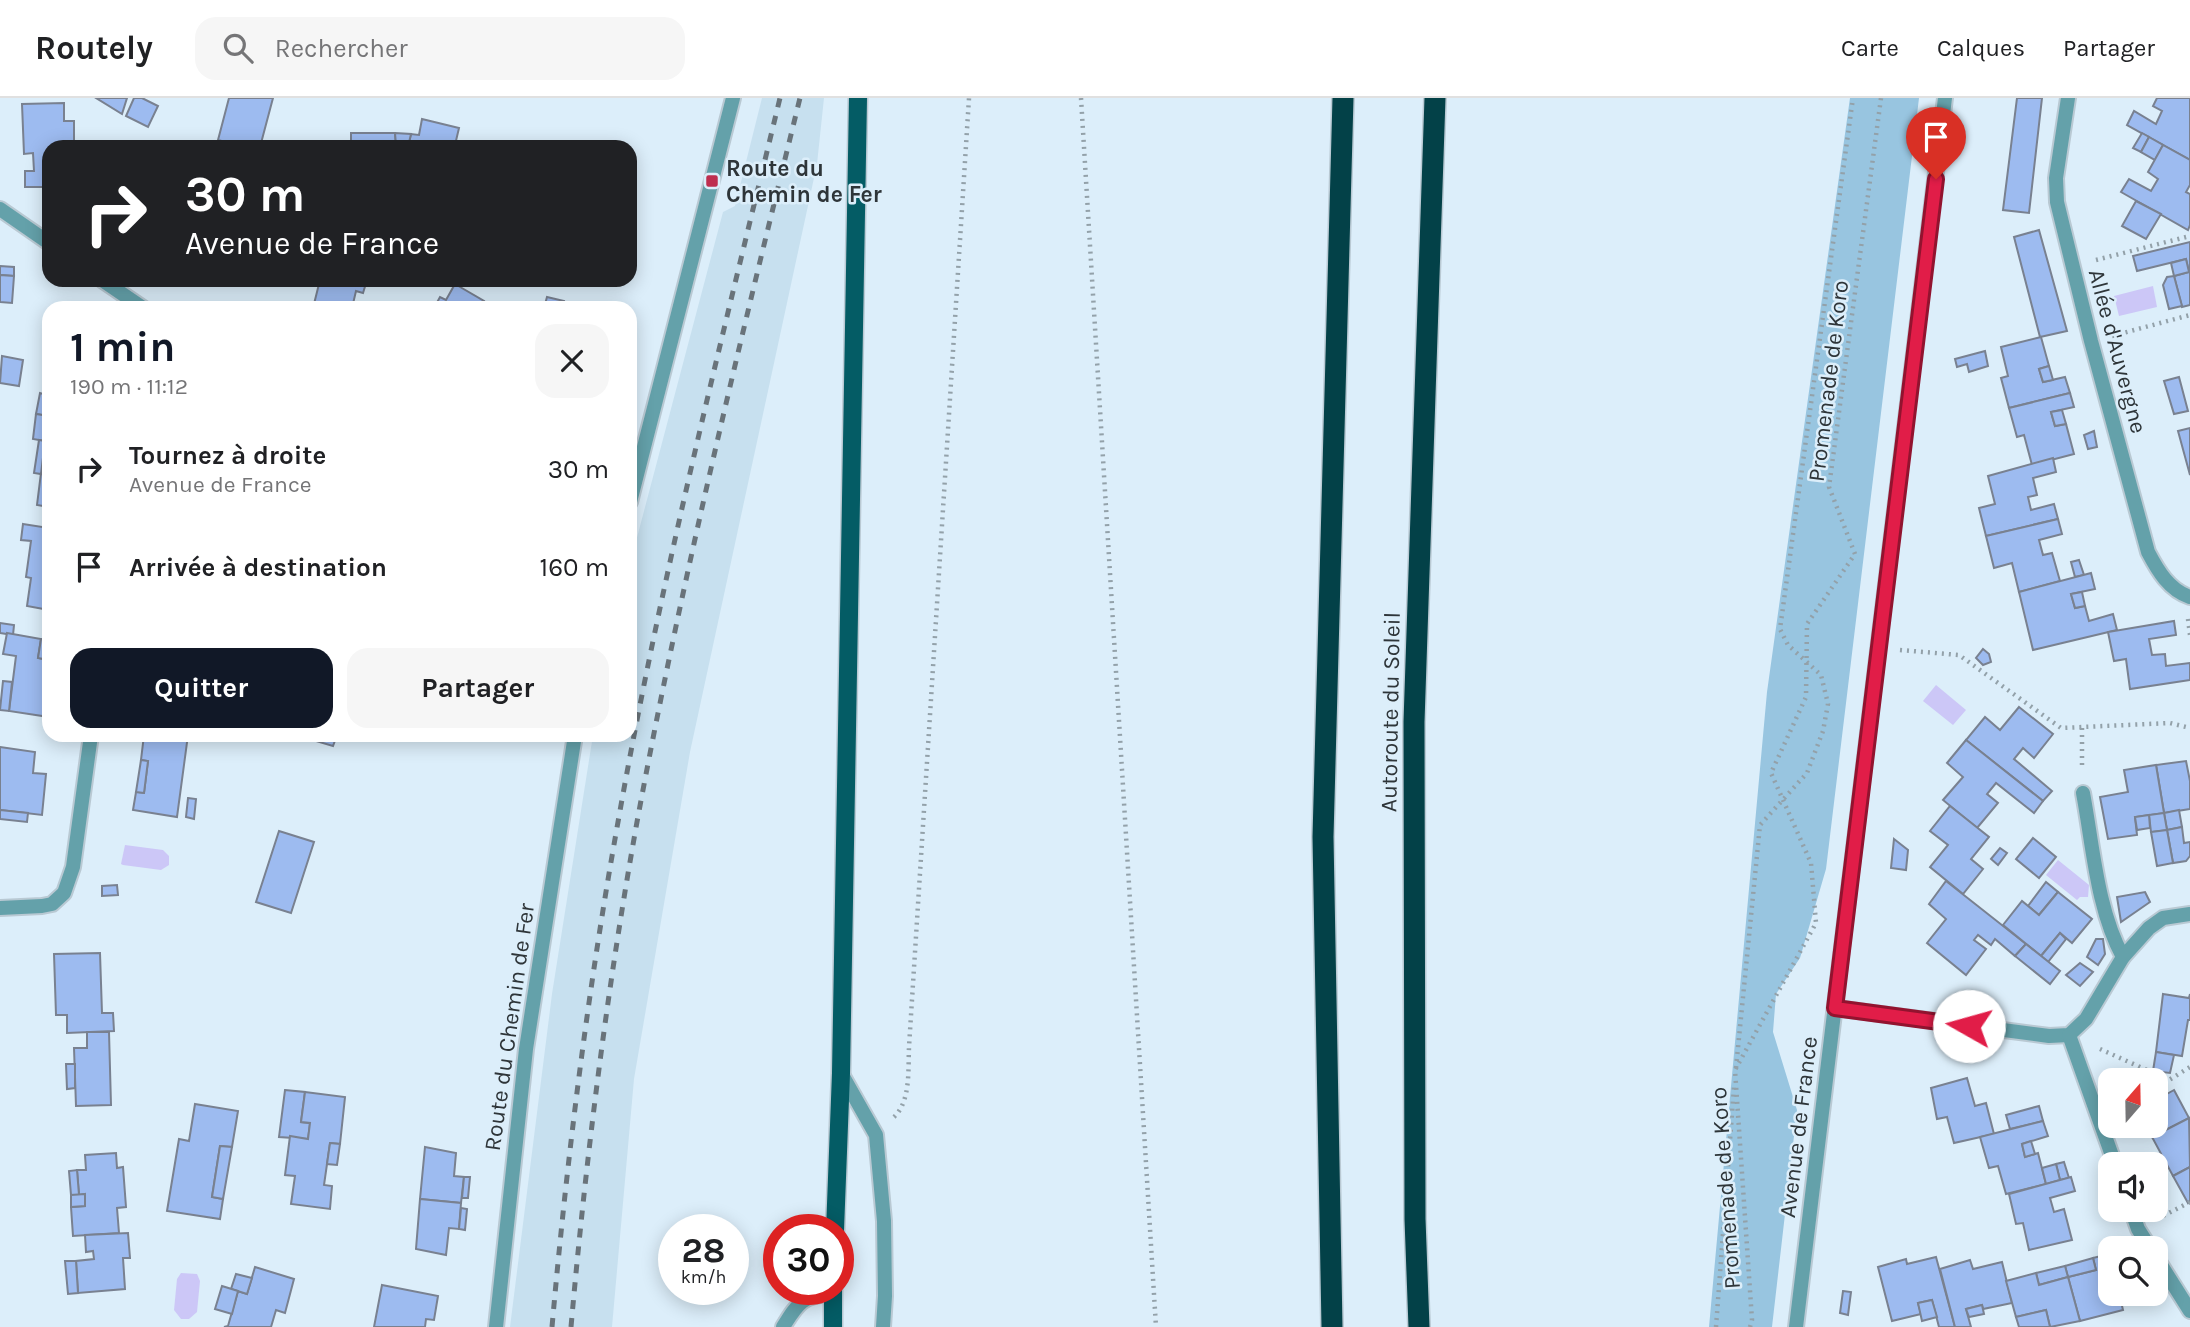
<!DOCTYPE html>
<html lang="fr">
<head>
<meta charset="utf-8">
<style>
  :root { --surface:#fff; --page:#f6f6f6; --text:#202124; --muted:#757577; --line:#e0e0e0; --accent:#111827 }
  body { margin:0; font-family:Karla,sans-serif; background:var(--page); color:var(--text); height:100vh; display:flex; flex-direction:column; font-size:26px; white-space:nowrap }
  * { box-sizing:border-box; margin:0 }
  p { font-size:23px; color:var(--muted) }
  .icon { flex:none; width:38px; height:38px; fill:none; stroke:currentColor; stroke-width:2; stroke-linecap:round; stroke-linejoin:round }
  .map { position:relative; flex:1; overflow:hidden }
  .panel { position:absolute; left:42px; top:203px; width:595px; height:441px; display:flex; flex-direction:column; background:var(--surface); border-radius:21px; box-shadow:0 4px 18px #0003 }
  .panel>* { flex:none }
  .hud { position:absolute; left:42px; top:42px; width:595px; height:147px; border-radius:21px; box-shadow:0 4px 18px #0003; background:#202124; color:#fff; overflow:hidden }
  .needle { width:46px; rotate:20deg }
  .buttons { position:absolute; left:2098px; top:970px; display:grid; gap:14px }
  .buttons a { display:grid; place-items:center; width:70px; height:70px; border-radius:14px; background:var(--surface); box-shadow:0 4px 18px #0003; font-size:35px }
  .speed { position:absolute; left:658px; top:1116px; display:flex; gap:14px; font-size:35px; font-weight:700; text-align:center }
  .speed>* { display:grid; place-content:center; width:91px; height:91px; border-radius:50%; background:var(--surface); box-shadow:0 4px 18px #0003; line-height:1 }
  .speed small { font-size:18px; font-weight:400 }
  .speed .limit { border:10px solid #d22; background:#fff; color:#111 }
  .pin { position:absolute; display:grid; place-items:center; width:60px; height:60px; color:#fff; margin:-72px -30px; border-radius:50% 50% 50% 0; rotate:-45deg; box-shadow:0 0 7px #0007 }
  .pin .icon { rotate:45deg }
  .me { position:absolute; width:77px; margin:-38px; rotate:277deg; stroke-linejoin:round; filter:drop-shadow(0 0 5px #0008) }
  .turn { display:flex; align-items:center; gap:24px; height:147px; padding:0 28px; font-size:32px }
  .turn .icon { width:91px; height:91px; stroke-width:2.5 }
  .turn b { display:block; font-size:49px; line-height:60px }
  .round { display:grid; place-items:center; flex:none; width:74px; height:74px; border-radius:21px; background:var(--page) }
  .headline { display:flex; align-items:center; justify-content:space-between; height:119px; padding:0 28px }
  h1 { font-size:42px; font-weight:700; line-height:52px; color:var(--accent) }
  .cta { display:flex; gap:14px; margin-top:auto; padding:14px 28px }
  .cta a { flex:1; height:80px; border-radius:21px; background:var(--accent); color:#fff; font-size:28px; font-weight:700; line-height:80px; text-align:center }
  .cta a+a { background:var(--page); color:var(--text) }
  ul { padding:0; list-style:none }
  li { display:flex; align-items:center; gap:21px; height:98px; padding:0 28px }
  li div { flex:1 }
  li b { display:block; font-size:26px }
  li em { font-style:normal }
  header { display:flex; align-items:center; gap:42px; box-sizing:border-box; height:98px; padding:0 35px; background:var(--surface); border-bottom:2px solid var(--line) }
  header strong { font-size:33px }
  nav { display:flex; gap:38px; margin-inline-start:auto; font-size:24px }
  .search { width:490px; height:63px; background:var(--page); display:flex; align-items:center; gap:18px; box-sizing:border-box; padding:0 24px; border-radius:21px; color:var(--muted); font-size:26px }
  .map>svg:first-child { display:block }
</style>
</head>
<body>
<header>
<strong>Routely</strong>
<div class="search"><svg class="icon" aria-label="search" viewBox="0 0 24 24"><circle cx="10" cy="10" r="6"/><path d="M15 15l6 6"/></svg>Rechercher</div>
<nav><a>Carte</a><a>Calques</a><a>Partager</a></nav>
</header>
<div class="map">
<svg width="2190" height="1229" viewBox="0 0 2190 1229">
  <rect width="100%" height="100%" fill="#dceefa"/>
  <polygon fill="#c7e0ef" points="762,0 824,0 817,66 690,654 634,981 612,1229 510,1229 552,896 593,637 630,637 630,466 723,114 735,108"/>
  <polygon fill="#98c5e0" points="1850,0 1919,0 1826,771 1800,860 1776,896 1773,934 1797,1012 1772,1229 1709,1229 1767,594"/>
  <g fill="#ccc7f7">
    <polygon points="2153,188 2157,209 2119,218 2114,198"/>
    <polygon points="1936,587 1966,612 1953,627 1923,603"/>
    <polygon points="125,747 163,752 169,758 169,767 161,772 123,767 121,766"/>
    <polygon points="2058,762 2089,787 2088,799 2080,799 2077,802 2046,777"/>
    <polygon points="181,1175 197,1176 200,1183 197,1214 189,1221 181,1221 174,1212 177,1181"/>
  </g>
  <g fill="#9dbbf0" stroke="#798190" stroke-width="2">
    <polygon points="96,0 127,0 122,16"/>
    <polygon points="134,0 142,0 158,8 148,29 126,18"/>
    <polygon points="229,0 273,0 260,49 244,49 218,42"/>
    <polygon points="2017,0 2042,0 2029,115 2003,112"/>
    <polygon points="2157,0 2190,0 2190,62 2127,27 2134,13 2156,26 2162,13 2153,8"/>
    <polygon points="64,5 64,23 74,23 74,49 49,49 49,89 25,89 25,73 34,73 33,55 24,56 22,6"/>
    <polygon points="422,21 459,30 455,47 445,44 444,49 408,49 411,36 419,37"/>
    <polygon points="351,35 395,35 396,47 403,49 351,49"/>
    <polygon points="395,35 411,36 408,49 396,47"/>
    <polygon points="2142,35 2149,39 2141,54 2133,50"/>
    <polygon points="2149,39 2163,47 2155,62 2141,54"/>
    <polygon points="2163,47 2190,62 2190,87 2186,94 2190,96 2190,127 2188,132 2121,94 2129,81 2151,93 2158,81 2148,74"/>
    <polygon points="2136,103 2161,116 2146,141 2122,128"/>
    <polygon points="2039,132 2067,233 2040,239 2014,139"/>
    <polygon points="2190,144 2190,207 2182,209 2174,178 2189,174 2186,161 2137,173 2133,158"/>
    <polygon points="2186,161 2189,174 2174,178 2171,165"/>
    <polygon points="0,168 14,169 14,178 0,177"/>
    <polygon points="0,177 14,178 12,205 0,204"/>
    <polygon points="2174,178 2182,208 2169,211 2163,187 2167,179"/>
    <polygon points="320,182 332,185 333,182 367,182 363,195 356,193 352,210 313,210"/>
    <polygon points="455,186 484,203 481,210 434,210 440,199 446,202"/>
    <polygon points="547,199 564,203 563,210 544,210"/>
    <polygon points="2041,239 2049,268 2039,271 2043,284 2065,279 2070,295 2009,310 2001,280 2008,278 2001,249"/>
    <polygon points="1985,253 1988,268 1969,274 1967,266 1957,269 1955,261"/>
    <polygon points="2,258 23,262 19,288 0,285"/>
    <polygon points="49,260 49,318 36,316 40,295 43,296"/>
    <polygon points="2049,268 2053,282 2043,284 2039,271"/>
    <polygon points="2179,279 2188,313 2174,316 2164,283"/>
    <polygon points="2070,295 2074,309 2051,314 2055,328 2066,326 2074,356 2032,367 2024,337 2017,339 2009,310"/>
    <polygon points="2062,312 2066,326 2055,328 2051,314"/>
    <polygon points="36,316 49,318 49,409 37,407 45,343 33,341"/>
    <polygon points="2190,330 2190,377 2178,333"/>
    <polygon points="2094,333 2097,349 2088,351 2084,337"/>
    <polygon points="39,342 45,343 41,376 34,375"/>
    <polygon points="2053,360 2056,374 2033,380 2037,397 2028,399 2031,412 2054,406 2058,421 1986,438 1979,410 1995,406 1988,378"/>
    <polygon points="2058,421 2062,436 2039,442 2043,457 2052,455 2060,483 2019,494 2012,465 1994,470 1986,438"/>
    <polygon points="23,426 49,430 49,512 27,508 31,480 26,479 31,443 21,442"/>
    <polygon points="2079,462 2084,477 2075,479 2071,464"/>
    <polygon points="2091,475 2095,491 2071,496 2075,510 2085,508 2089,523 2113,516 2117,532 2033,552 2019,494"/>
    <polygon points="2082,494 2085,508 2075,510 2071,496"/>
    <polygon points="2174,523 2176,537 2149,541 2152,557 2165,556 2166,568 2190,565 2190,582 2130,591 2126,561 2114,563 2108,534"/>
    <polygon points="0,525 14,527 13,537 0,535"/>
    <polygon points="7,535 41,541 38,560 49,562 49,619 9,613 16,558 3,556"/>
    <polygon points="41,541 49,542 49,562 38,560"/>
    <polygon points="1983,551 1989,556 1991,564 1983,567 1976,560"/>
    <polygon points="3,583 12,584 9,613 0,612"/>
    <polygon points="2019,609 2053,636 2034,660 2023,650 2014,661 2052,693 2043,703 1966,642 1985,619 2000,632"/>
    <polygon points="144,637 188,637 177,719 133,712 136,694 144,695 148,663 141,662"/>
    <polygon points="311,637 337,637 333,648 309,641"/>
    <polygon points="1966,642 2043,703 2034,715 1996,685 1987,696 1998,705 1977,730 1943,702 1963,679 1947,665"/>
    <polygon points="0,649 35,654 33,675 46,676 42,717 0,712"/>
    <polygon points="141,662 148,663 144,695 136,694"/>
    <polygon points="2186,663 2190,683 2190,711 2164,715 2156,667"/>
    <polygon points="2156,667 2164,715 2135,719 2137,737 2108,741 2100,699 2128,694 2124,672"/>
    <polygon points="188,700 196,701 194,721 186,719"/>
    <polygon points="1950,708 1989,739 1971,761 1983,771 1963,796 1930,769 1948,747 1930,733"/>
    <polygon points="0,712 28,715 27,724 0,721"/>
    <polygon points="2179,712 2182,729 2167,732 2164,715"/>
    <polygon points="2164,715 2167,732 2151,734 2149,717"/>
    <polygon points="2149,717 2150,730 2137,732 2135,719"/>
    <polygon points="2182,729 2184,745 2190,744 2190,758 2186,763 2173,765 2167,732"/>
    <polygon points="2167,732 2173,765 2157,768 2151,734"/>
    <polygon points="279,733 314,744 291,815 256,804"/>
    <polygon points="2033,740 2056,759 2039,780 2016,761"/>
    <polygon points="1894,741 1908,752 1906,772 1891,770"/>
    <polygon points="2000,750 2007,755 1998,767 1991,761"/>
    <polygon points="1946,783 2026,846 2015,858 1995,841 1991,847 1978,837 1974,842 1986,851 1966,877 1927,845 1946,821 1929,806"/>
    <polygon points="2046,784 2058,794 2039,817 2028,808"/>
    <polygon points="117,787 118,797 102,798 102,788"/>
    <polygon points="2058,794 2092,821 2072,845 2060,835 2041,858 2003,827 2022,803 2039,817"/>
    <polygon points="2145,794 2150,804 2121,824 2117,799"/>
    <polygon points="2060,835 2066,841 2048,864 2041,858"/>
    <polygon points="2096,841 2103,841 2105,856 2098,867 2087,859"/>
    <polygon points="2026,846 2060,873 2050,886 2015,858"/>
    <polygon points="100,855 102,915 113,915 114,933 67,935 67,917 56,917 54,856"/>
    <polygon points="2080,865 2093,874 2080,888 2066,877"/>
    <polygon points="2163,896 2189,900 2190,896 2190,922 2188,922 2182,958 2156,954"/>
    <polygon points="87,934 109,934 111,1007 76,1008 74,950 87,950"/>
    <polygon points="2156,954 2174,957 2170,975 2153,973"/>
    <polygon points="66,966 75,966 75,990 67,991"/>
    <polygon points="1967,980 1975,1008 1986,1005 1994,1036 1954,1045 1947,1019 1937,1021 1931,990"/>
    <polygon points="285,992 305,994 301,1024 310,1025 308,1041 279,1039"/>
    <polygon points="2174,992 2189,1020 2152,1039 2145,1027 2156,1027 2156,1002"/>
    <polygon points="305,994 345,999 340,1046 330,1045 324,1087 332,1088 330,1111 291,1106 295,1078 285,1077 290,1038 308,1041 310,1025 301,1024"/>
    <polygon points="195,1006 238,1013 232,1049 220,1048 212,1099 223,1101 220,1121 167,1113 179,1041 189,1043"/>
    <polygon points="2039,1008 2043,1023 2010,1031 2006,1017"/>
    <polygon points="2189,1020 2190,1069 2173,1078 2152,1039"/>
    <polygon points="2043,1023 2048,1038 2022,1046 2025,1059 2038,1055 2046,1086 2006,1096 1998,1068 1989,1070 1980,1039"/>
    <polygon points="2031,1043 2035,1056 2025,1059 2022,1046"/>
    <polygon points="330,1045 340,1046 337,1067 327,1066"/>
    <polygon points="220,1048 232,1049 223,1101 212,1099"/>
    <polygon points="425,1049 456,1055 454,1078 464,1079 461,1105 420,1101"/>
    <polygon points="116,1055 117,1070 123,1069 126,1109 117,1110 119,1135 73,1138 71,1109 85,1108 85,1096 79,1097 77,1072 86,1072 85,1057"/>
    <polygon points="2064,1064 2069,1080 2060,1082 2056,1066"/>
    <polygon points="2056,1066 2060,1082 2046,1086 2042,1070"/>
    <polygon points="2190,1069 2190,1103 2188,1105 2173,1078"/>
    <polygon points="77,1072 79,1097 71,1097 69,1073"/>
    <polygon points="464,1079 470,1079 468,1100 462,1100"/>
    <polygon points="2071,1079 2075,1093 2050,1100 2054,1114 2064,1111 2072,1142 2029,1152 2023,1125 2016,1126 2009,1096"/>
    <polygon points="85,1096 85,1108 71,1109 71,1097"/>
    <polygon points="420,1101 461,1105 459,1131 449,1130 446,1157 416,1151"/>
    <polygon points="461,1110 467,1111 465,1132 459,1131"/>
    <polygon points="128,1135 130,1160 123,1160 125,1191 78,1195 76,1163 94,1161 93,1153 86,1154 85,1137"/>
    <polygon points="2109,1156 2110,1195 2119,1195 2123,1212 2080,1223 2068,1179 2096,1172 2093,1160"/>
    <polygon points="1936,1159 1955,1229 1939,1229 1932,1202 1918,1205 1921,1216 1892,1223 1878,1169 1906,1161 1907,1166"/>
    <polygon points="2093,1160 2096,1172 2068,1179 2065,1168"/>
    <polygon points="1970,1162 1973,1171 2002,1164 2012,1205 1983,1211 1982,1207 1966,1211 1971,1229 1955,1229 1940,1171"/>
    <polygon points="65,1163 76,1163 78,1195 68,1196"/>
    <polygon points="2065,1168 2068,1179 2039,1187 2036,1175"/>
    <polygon points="255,1169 294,1181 285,1215 276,1212 271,1229 224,1229 228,1228 238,1193 247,1196"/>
    <polygon points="2036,1175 2039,1187 2068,1179 2080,1223 2050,1229 2046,1212 2016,1219 2006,1183"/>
    <polygon points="236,1176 252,1180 247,1196 231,1191"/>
    <polygon points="382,1187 438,1198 434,1222 426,1221 425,1229 374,1229"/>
    <polygon points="222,1188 238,1193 232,1216 215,1211"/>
    <polygon points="1843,1193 1851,1194 1848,1217 1840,1215"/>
    <polygon points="1932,1202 1937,1219 1922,1223 1918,1205"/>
    <polygon points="1982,1207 1984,1216 1969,1219 1966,1211"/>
    <polygon points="2046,1212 2050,1229 2019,1229 2016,1219"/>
  </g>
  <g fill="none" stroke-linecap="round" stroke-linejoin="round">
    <g stroke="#b9c9d3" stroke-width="18">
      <g id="street">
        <path d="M2068 0 2056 80 2057 104 2091 243 2148 454C2158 473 2169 492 2190 499"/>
        <polyline points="0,111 49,145"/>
        <polyline points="102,182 143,210"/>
        <polyline points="630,404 733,0"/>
        <path d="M2083 695C2093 748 2097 812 2123 859"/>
        <polyline points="0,810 42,808 52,806 64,795 73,769 91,637"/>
        <polyline points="1835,910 2049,938 2069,937 2086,921 2123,859 2149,830 2163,820 2190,816"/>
        <polyline points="2069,937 2115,1066"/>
        <polyline points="841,975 876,1037 884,1123 885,1198 883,1229"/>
        <polyline points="2131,1111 2138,1131 2150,1150"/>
        <polyline points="2156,1159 2190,1213"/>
        <polyline points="496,1229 526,951 575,637"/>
        <path d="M783 1229C797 1206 804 1195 833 1197"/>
        <polyline points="1796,1229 1945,0"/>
      </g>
    </g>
    <g stroke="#b9c9d3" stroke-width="21">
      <g id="primary">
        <polyline points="835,1132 841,975 858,0"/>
        <polyline points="833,1229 833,1192"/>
      </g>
    </g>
    <g stroke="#b9c9d3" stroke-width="24">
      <g id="highway">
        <polyline points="1332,1229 1323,739 1343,0"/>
        <polyline points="1419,1229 1415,1121 1414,624 1435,0"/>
      </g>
    </g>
    <g stroke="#93a1a9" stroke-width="4.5" stroke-dasharray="2 5" stroke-linecap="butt">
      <polyline points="1081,0 1156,1229"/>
      <polyline points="2096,162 2190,138"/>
      <polyline points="2112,238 2190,217"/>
      <polyline points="2188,521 2190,537"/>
      <polyline points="1900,552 1959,557 2061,630 2170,625 2190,630"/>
      <polyline points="2082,630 2082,672"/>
      <polyline points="2100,951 2169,982 2190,969"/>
      <polyline points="1736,970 1760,727 1807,675 1823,633 1828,606 1821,577 1788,547 1780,531 1853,0"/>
      <path d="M894 1019C911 1003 908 971 909 949L969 0"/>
      <polyline points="2157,1121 2190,1104"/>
      <polyline points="1716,1229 1734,989"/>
      <polyline points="1750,1229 1752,1222 1735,972 1816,825 1811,765 1771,675 1806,599 1807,526 1855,456 1829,389 1881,0"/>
    </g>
    <use href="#street" stroke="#64a1aa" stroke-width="14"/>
    <use href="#primary" stroke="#045c65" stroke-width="18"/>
    <use href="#highway" stroke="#034148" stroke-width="21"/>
    <g stroke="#69737a" stroke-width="5" stroke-dasharray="9 9" stroke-linecap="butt">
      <path d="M552 1229C567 1060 588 891 618 724 661 480 722 240 780 0"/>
      <path d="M571 1229C586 1060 607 891 637 724 682 480 741 240 800 0"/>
    </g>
  </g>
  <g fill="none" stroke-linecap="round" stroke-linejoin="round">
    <g stroke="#92132f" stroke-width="18">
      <polyline id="route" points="1936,81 1835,910 1969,928"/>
    </g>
    <use href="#route" stroke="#e11d48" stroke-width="12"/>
  </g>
  <rect fill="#be2e4f" stroke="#dceefa" stroke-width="2.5" x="705" y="76" width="14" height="14" rx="3.5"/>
  <g text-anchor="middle" stroke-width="5" stroke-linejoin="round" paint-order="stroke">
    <g font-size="23" font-weight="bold" fill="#2e3539" stroke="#dceefa" text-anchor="start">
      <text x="726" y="78">Route du<tspan x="726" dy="26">Chemin de Fer</tspan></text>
    </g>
    <g font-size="23" fill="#2e3539" stroke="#dceefa">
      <text transform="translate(2118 253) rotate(75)" y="8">Allée d'Auvergne</text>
      <text transform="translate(1828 283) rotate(-83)" y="8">Promenade de Koro</text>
      <text transform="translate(1390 614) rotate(-89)" y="8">Autoroute du Soleil</text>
      <text transform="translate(509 929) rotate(-82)" y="8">Route du Chemin de Fer</text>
      <text transform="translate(1798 1029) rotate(-83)" y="8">Avenue de France</text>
      <text transform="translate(1725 1090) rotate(-94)" y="8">Promenade de Koro</text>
    </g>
  </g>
</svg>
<div class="buttons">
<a><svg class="needle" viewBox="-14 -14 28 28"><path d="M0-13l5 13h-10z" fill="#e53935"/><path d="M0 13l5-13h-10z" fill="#757577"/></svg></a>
<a><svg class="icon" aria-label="sound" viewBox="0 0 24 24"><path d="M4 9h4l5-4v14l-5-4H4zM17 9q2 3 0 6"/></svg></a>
<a><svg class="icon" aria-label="search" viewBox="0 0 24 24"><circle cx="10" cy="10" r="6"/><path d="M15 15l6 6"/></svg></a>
</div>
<div class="speed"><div>28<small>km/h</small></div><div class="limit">30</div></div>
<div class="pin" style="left:1936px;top:81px;background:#d93025"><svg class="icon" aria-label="arrive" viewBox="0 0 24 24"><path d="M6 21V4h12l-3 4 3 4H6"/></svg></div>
<svg class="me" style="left:1969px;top:928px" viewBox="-20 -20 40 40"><circle r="19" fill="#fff"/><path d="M0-13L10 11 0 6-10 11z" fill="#e11d48"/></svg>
<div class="hud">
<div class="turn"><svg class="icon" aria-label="right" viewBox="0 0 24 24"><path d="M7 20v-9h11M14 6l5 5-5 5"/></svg><div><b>30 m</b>Avenue de France</div></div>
</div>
<section class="panel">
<div class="headline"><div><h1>1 min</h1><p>190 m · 11:12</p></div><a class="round"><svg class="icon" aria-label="close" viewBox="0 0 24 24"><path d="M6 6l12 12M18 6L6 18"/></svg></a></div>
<ul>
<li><svg class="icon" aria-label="right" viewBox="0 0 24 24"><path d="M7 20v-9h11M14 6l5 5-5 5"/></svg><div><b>Tournez à droite</b><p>Avenue de France</p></div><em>30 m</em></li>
<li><svg class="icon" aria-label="arrive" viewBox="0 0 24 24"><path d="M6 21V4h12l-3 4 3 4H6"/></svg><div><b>Arrivée à destination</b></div><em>160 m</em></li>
</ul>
<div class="cta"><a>Quitter</a><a>Partager</a></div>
</section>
</div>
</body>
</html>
